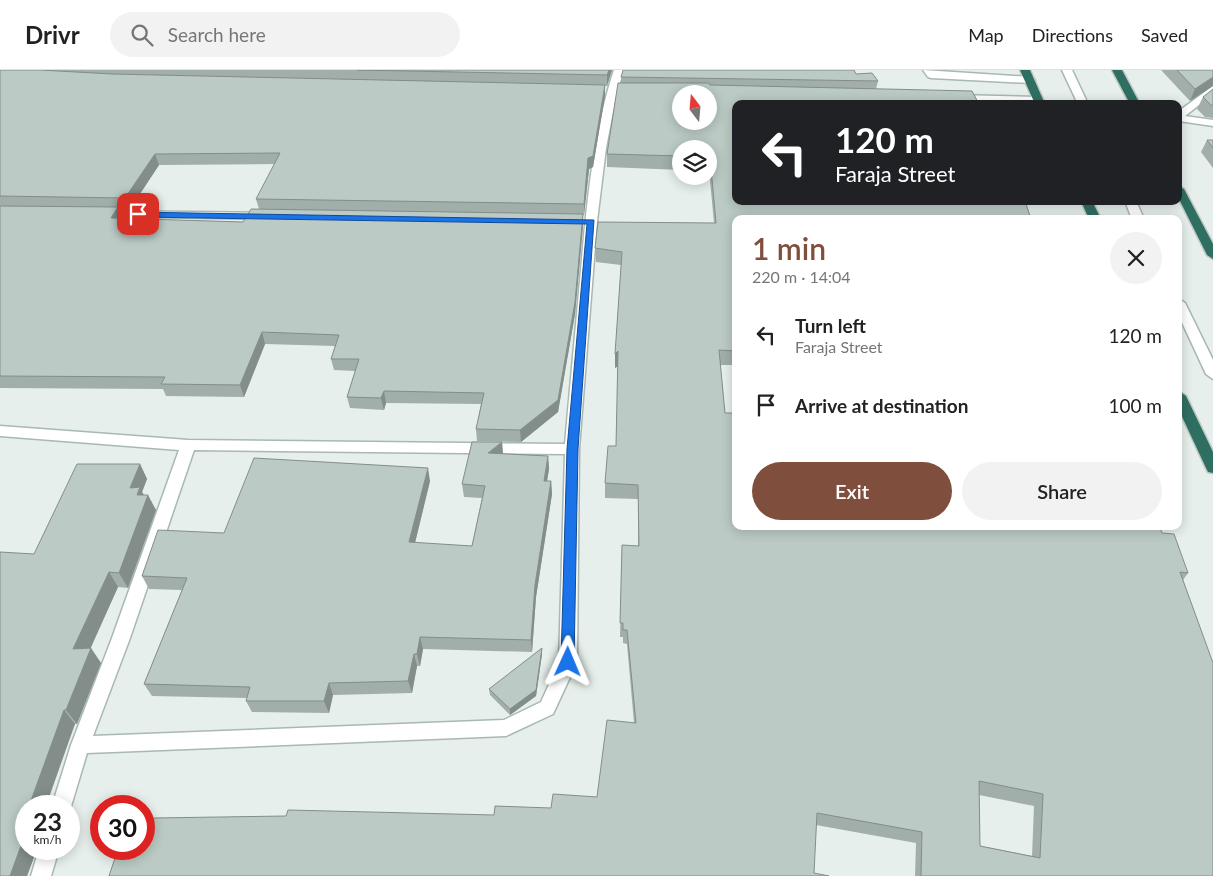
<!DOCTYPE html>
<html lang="en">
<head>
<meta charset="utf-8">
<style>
  :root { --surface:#fff; --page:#f2f2f2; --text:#222; --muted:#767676; --line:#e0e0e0; --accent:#804e3d }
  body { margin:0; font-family:Lato,sans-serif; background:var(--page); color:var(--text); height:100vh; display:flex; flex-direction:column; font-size:19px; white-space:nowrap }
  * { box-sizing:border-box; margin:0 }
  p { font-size:16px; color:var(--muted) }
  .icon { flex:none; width:28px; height:28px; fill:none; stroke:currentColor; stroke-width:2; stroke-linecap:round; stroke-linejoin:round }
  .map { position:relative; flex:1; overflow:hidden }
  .drawer { position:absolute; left:732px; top:145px; width:450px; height:315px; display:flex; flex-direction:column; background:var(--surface); border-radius:10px; box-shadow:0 2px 12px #0003 }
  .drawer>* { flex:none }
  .top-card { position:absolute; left:732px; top:30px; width:450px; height:105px; border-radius:10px; box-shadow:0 2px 12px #0003; background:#202124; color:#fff; overflow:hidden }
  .needle { width:32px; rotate:344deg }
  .fabs { position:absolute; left:672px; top:15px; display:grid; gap:10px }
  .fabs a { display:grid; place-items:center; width:45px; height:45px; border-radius:50%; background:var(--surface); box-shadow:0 2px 12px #0003; font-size:25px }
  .speed { position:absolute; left:15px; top:725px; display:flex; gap:10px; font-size:25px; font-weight:700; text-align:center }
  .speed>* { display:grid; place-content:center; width:65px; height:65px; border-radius:50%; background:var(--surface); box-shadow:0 2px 12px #0003; line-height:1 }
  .speed small { font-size:12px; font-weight:400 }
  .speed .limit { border:8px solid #d22; background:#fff; color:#111 }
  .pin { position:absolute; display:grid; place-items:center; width:42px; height:42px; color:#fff; margin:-21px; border-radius:10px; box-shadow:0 2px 8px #0006 }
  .me { position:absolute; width:55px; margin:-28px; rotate:1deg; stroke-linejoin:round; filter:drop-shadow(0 0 4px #0008) }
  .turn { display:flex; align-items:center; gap:18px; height:105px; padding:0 20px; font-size:22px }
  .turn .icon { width:65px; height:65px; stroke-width:2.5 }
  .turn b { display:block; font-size:35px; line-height:42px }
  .round { display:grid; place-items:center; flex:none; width:52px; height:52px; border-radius:26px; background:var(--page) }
  .summary { display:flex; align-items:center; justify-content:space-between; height:85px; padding:0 20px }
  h1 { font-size:30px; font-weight:600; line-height:38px; color:var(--accent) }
  .button { display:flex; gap:10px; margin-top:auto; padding:10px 20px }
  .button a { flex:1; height:58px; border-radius:30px; background:var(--accent); color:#fff; font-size:20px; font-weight:600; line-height:58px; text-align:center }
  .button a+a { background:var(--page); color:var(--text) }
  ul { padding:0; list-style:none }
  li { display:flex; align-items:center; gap:15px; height:70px; padding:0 20px }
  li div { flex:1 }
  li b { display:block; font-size:19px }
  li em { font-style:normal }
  header { display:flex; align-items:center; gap:30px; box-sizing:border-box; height:70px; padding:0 25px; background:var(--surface); border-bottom:1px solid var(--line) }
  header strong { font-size:24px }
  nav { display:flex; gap:28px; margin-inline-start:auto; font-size:18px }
  .search { width:350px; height:45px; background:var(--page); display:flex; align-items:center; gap:12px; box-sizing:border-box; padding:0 18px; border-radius:28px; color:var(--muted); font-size:19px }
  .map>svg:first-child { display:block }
</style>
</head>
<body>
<header>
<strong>Drivr</strong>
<div class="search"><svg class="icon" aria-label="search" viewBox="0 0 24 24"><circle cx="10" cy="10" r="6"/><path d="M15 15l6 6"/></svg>Search here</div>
<nav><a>Map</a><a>Directions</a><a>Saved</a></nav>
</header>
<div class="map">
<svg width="1213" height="806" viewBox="0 0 1213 806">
  <rect width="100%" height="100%" fill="#e6efeb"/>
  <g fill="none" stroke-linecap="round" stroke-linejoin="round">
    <g stroke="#a8b8b2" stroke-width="3">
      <g id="lane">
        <polygon points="923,0 1030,7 1035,10 1030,13 931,8 928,7"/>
        <polygon points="1062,0 1072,0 1088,34 1078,34"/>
        <polygon points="1213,16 1213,24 1185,46 1213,50 1213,56 1179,51 1179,41"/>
        <polygon points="1125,131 1136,131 1144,149 1132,149"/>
        <polygon points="1179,229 1185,233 1213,290 1213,309 1206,304 1179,246"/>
      </g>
    </g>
    <g stroke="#a8b8b2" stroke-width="3">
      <g id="street">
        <path d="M614 0H624L617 21 606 78 597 151 579 379 577 592 553 644 506 666 87 683 69 743V736H52L71 675 112 568 179 380 0 366V356L188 370 565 374C570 315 576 257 581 199 587 133 593 63 614 0ZM194 380 565 384 559 592 541 632 504 650 93 666 130 568Z"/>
        <polygon points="957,25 1038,27 1043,30 1038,33 954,30 952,28"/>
        <polygon points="100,141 267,143 273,146 267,149 96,146 96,142"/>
        <polygon points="39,779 59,779 51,806 31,806"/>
      </g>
    </g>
    <g stroke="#c2cac8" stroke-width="3">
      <g id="highway">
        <polygon points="1020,0 1030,0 1045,34 1035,34"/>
        <polygon points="1112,0 1122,0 1140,34 1130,34"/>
        <polygon points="1179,116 1184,119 1213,174 1213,189 1207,185 1179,129"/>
        <polygon points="1081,131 1092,131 1101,149 1089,149"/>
        <polygon points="1179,321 1186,326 1213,382 1213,403 1208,402 1206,398 1179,340"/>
      </g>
    </g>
    <use href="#lane" fill="#fff" fill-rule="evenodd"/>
    <use href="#street" fill="#fff" fill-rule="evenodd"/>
    <use href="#highway" fill="#2f6f62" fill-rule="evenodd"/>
  </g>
  <g fill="#a1aea9" fill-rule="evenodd">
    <path d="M0 0H612L607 16H605V26L593 97 589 99 584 145H583V156L575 244 558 342 521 372 477 371 476 359 481 334 386 333 384 340 350 338 347 327 355 301 334 300 331 289 335 276 265 274 244 327 166 326 163 319 0 318ZM275 94 256 129 259 139 243 152 123 148 119 139H130L159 95Z"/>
    <polygon points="1161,0 1213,0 1190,31"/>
    <path d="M856 4 878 11 876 19 736 149V295H720L736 456 1162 463 1188 503 1183 510 1213 806H915L916 773 816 755 494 745 551 738 597 727 634 653 627 574 623 573V567H620L622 475 638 476V429L605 428V413L616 376 618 296 615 298V284L621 195 596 192 595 178 714 153 709 100V79H681V100L607 97V84L621 13V7ZM979 725 1034 736 1032 786 980 776Z"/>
    <polygon points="1213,19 1213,48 1205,47 1197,39 1203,27"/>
    <polygon points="1207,70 1213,70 1213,98 1201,82"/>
    <polygon points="502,372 503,384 548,386 549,399 547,411 551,411 552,424 536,527 532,582 423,579 420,596 417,596 412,623 333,625 329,643 252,642 246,631 247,628 152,626 144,614 182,520 149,519 142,506 224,463 430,411 415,473 472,476 482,428 464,427 462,414"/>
    <polygon points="140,394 147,409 142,422 156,440 128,518 118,517 90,578 101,593 77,654 75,654 26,736 37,779 27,806 0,806 34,484"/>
    <polygon points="542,584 536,626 510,645 490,625 489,619"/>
  </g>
  <g fill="#838d89">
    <polygon points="609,0 612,0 607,16 607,5"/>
    <polygon points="1213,7 1213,16 1190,31 1195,19"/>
    <polygon points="605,15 605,26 593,97 589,99 584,145 584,134 588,88"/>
    <polygon points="155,84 159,95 130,139 125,128"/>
    <polygon points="118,137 123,149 111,148"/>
    <polygon points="583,144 583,156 575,244 558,342 521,372 520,360"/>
    <polygon points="262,262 265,274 244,327 240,315"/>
    <polygon points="618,281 618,296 615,298 615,284"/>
    <polygon points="384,321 386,333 384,340 381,328"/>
    <polygon points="502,372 503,385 488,383"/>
    <polygon points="548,386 549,399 545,423 544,411"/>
    <polygon points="140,394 147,409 142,422 146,430 148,425 156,440 128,518 119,503 130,418"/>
    <polygon points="428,398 430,411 412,485 409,472"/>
    <polygon points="551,411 552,424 536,527 532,582 531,570 535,515"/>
    <polygon points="109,502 118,517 84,593 73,579"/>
    <polygon points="420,567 423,579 420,596 417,584"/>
    <polygon points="91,578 101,593 77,654 66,640"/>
    <polygon points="542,578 542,584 536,626 510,645 510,639"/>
    <polygon points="414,584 417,596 412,623 408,611"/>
    <polygon points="329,613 333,625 329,643 324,631"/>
    <polygon points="64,640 75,654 46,736 29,736"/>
    <polygon points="26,762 26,779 37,779 27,806 10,806"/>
  </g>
  <g fill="#bbcac4" stroke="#838d89" fill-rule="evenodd">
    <polygon points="0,0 40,0 112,4 605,15 593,86 588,88 584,134 256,129 280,83 155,84 125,128 0,126"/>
    <polygon points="357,0 609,0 607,5"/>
    <polygon points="623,0 854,0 856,4 872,3 878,11 621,7"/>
    <polygon points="1177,0 1213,0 1213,7 1195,19"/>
    <path d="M618 13H708L710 15 972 21 979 34H736V131H1025L1031 149H736V281L719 280 725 343H736V456H1159L1162 463 1174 464 1188 503 1180 502 1213 593V806H921L922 762 817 743 814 803 829 806H109L118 779H144V761H149L153 748 286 746 288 740 494 745 495 736 551 738 553 724 597 727 607 650 636 653 627 560H623V553H620L622 475 639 476 638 415 605 413 608 376H616L618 281 615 284 622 182 595 178 598 152 716 153 710 87H709V79H681V86L607 84ZM681 24H709V51H681ZM979 711 1043 724 1040 788 980 776Z"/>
    <polygon points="1213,19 1213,36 1211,35 1203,27"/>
    <polygon points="1207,70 1213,70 1213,78"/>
    <polygon points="0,136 118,137 111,148 243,152 251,139 583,144 575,232 558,330 520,360 476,359 484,323 384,321 381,328 347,327 359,289 331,289 339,265 262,262 240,315 161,314 165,307 0,306"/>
    <polygon points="472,372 502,372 488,383 548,386 544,411 551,411 535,515 531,570 420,567 417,584 414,584 408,611 329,613 324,631 246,631 250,617 144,614 187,508 142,506 158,460 224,463 254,388 428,398 409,472 472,476 485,416 462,414"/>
    <polygon points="77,394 140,394 130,418 140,417 137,425 148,425 119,503 109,502 73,579 91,578 66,640 64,640 29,736 26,736 26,762 10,806 0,806 0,482 34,484"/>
    <polygon points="542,578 536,620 510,639 489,619"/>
  </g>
  <polygon fill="#1a73e8" stroke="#114b97" points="135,142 594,150 578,379 574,592 572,596 563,596 561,592 567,379 587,154 138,147 135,146"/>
</svg>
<div class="fabs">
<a><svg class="needle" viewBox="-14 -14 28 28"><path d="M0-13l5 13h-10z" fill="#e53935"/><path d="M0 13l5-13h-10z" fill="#767676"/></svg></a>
<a><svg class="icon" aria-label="layers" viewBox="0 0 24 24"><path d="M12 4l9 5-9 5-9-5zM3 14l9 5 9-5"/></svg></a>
</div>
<div class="speed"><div>23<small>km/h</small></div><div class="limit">30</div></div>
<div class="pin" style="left:138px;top:144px;background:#d93025"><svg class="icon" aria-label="arrive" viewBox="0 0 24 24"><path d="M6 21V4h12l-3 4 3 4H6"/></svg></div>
<svg class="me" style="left:568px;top:592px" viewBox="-20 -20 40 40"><path d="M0-17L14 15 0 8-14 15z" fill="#1a73e8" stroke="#fff" stroke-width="4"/></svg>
<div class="top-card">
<div class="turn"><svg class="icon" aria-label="left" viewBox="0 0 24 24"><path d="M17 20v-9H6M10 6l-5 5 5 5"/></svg><div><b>120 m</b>Faraja Street</div></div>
</div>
<section class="drawer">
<div class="summary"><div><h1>1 min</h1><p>220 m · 14:04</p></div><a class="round"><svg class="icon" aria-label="close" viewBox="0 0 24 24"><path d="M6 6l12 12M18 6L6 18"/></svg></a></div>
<ul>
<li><svg class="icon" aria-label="left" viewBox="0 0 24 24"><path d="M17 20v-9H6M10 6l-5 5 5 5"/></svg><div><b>Turn left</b><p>Faraja Street</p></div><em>120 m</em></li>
<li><svg class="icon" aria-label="arrive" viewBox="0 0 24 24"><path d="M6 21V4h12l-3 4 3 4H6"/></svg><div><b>Arrive at destination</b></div><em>100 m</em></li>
</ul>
<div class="button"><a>Exit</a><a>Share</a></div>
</section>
</div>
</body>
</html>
